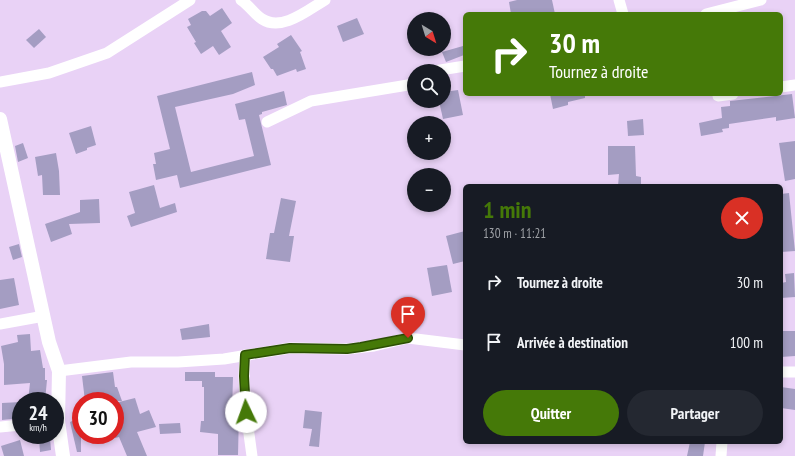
<!DOCTYPE html>
<html lang="fr">
<head>
<meta charset="utf-8">
<style>
  :root { --surface:#171b24; --page:#242831; --text:#f1f3f6; --muted:#9ea1a6; --accent:#457908 }
  body { margin:0; font-family:"PT Sans Narrow",sans-serif; background:var(--page); color:var(--text); height:100vh; display:flex; flex-direction:column; font-size:15px; white-space:nowrap }
  * { box-sizing:border-box; margin:0 }
  p { font-size:13px; color:var(--muted) }
  .icon { flex:none; width:22px; height:22px; fill:none; stroke:currentColor; stroke-width:2; stroke-linecap:round; stroke-linejoin:round }
  .map { position:relative; flex:1; overflow:hidden }
  .details { position:absolute; left:463px; top:184px; width:320px; height:260px; display:flex; flex-direction:column; background:var(--surface); border-radius:6px; box-shadow:0 2px 6px #0003 }
  .details>* { flex:none }
  .hud { position:absolute; left:463px; top:12px; width:320px; height:84px; border-radius:6px; box-shadow:0 2px 6px #0003; background:#457908; color:#fff; overflow:hidden }
  .needle { width:26px; rotate:142deg }
  .fabs { position:absolute; left:407px; top:12px; display:grid; gap:8px }
  .fabs a { display:grid; place-items:center; width:44px; height:44px; border-radius:50%; background:var(--surface); box-shadow:0 2px 6px #0003; font-size:20px }
  .speed { position:absolute; left:12px; top:392px; display:flex; gap:8px; font-size:20px; font-weight:700; text-align:center }
  .speed>* { display:grid; place-content:center; width:52px; height:52px; border-radius:50%; background:var(--surface); box-shadow:0 2px 6px #0003; line-height:1 }
  .speed small { font-size:10px; font-weight:400 }
  .speed .limit { border:6px solid #d22; background:#fff; color:#111 }
  .pin { position:absolute; display:grid; place-items:center; width:34px; height:34px; color:#fff; margin:-41px -17px; border-radius:50% 50% 50% 0; rotate:-45deg; box-shadow:0 0 4px #0007 }
  .pin .icon { rotate:45deg }
  .me { position:absolute; width:44px; margin:-22px; rotate:357deg; stroke-linejoin:round; filter:drop-shadow(0 0 3px #0008) }
  .turn { display:flex; align-items:center; gap:14px; height:84px; padding:0 20px; font-size:18px }
  .turn .icon { width:52px; height:52px; stroke-width:2.5 }
  .turn b { display:block; font-size:28px; line-height:34px }
  .round { display:grid; place-items:center; flex:none; width:42px; height:42px; border-radius:21px; background:var(--page) }
  .head { display:flex; align-items:center; justify-content:space-between; height:68px; padding:0 20px }
  h1 { font-size:24px; font-weight:800; line-height:30px; color:var(--accent) }
  .action { display:flex; gap:8px; margin-top:auto; padding:8px 20px }
  .action a { flex:1; height:46px; border-radius:24px; background:var(--accent); color:#fff; font-size:16px; font-weight:800; line-height:46px; text-align:center }
  .action a+a { background:var(--page); color:var(--text) }
  ul { padding:0; list-style:none }
  li { display:flex; align-items:center; gap:12px; height:60px; padding:0 20px }
  li div { flex:1 }
  li b { display:block; font-size:15px }
  li em { font-style:normal }
  .map>svg:first-child { display:block }
</style>
</head>
<body>
<div class="map">
<svg width="795" height="456" viewBox="0 0 795 456">
  <rect width="100%" height="100%" fill="#e9d2f6"/>
  <g fill="#a49dc2">
    <polygon points="517,0 552,0 555,14 511,14 509,2"/>
    <polygon points="222,8 232,23 221,31 231,47 219,55 213,46 201,54 194,43 196,42 187,27 191,25 188,19 202,11 206,11 210,16"/>
    <polygon points="357,18 364,34 343,42 337,26"/>
    <polygon points="39,29 46,37 34,48 26,40"/>
    <polygon points="291,35 302,51 300,52 306,69 297,72 296,69 277,76 273,69 271,69 263,57 279,47 277,44"/>
    <polygon points="463,46 464,55 446,62 442,52"/>
    <polygon points="252,72 255,85 233,94 175,107 191,172 254,156 245,119 239,120 235,104 284,91 287,105 262,112 262,114 259,115 271,165 180,188 177,175 156,180 153,164 156,164 154,153 170,149 157,96"/>
    <polygon points="458,90 463,115 443,119 439,101 444,101 444,92"/>
    <polygon points="550,94 585,94 585,98 568,102 568,105 553,109"/>
    <polygon points="792,94 795,118 776,121 776,117 729,124 729,128 722,129 723,132 701,136 699,123 722,118 721,107 730,106 730,101"/>
    <polygon points="643,119 644,135 628,136 627,121"/>
    <polygon points="91,126 96,145 87,148 87,150 76,154 69,133"/>
    <polygon points="795,141 795,179 785,181 779,143"/>
    <polygon points="23,143 28,158 18,162 15,146"/>
    <polygon points="608,146 635,146 636,176 641,177 641,186 618,186 619,174 608,175"/>
    <polygon points="56,153 59,171 60,195 43,195 42,175 38,176 35,157"/>
    <polygon points="154,185 160,208 175,203 177,212 131,227 127,216 135,213 129,192"/>
    <polygon points="789,193 795,251 781,252 781,194"/>
    <polygon points="281,198 296,201 289,236 294,236 290,262 266,259 270,233 274,233"/>
    <polygon points="99,199 100,223 69,224 72,234 51,242 45,224 80,212 80,200"/>
    <polygon points="465,231 465,261 453,264 446,236"/>
    <polygon points="19,244 22,257 13,260 9,247"/>
    <polygon points="447,265 452,292 432,296 427,268"/>
    <polygon points="794,273 795,297 781,298 781,283 786,282 785,274"/>
    <polygon points="14,278 19,305 0,309 0,280"/>
    <polygon points="209,324 210,337 182,340 180,329"/>
    <polygon points="781,331 795,331 795,356 781,357"/>
    <polygon points="30,334 31,351 40,350 43,368 45,368 45,380 47,380 45,401 28,401 30,383 4,385 4,364 1,346 18,342 17,335"/>
    <polygon points="113,372 115,387 117,387 122,401 85,401 82,376"/>
    <polygon points="185,372 215,372 215,377 233,377 232,412 239,412 238,455 218,455 218,434 200,432 201,421 204,421 204,387 202,387 202,381 185,381"/>
    <polygon points="781,387 795,389 795,410 781,408"/>
    <polygon points="135,398 140,414 149,410 156,427 137,432 147,456 127,456 119,437 115,438 115,403"/>
    <polygon points="21,402 21,418 2,420 2,403"/>
    <polygon points="305,410 322,412 319,447 309,446 312,429 303,428"/>
    <polygon points="81,417 81,452 77,452 70,422"/>
    <polygon points="180,423 181,433 160,434 159,424"/>
    <polygon points="50,437 51,450 40,452 39,438"/>
    <polygon points="20,440 24,456 4,456 1,446"/>
    <polygon points="690,442 705,442 703,456 687,456"/>
  </g>
  <g fill="none" stroke-linecap="round" stroke-linejoin="round">
    <g stroke="#fff" stroke-width="11">
      <path d="M241 0C249 5 254 14 262 19 282 32 308 10 325 0"/>
      <polyline points="619,0 623,14"/>
      <polyline points="706,14 761,0"/>
      <polyline points="434,71 465,66"/>
      <polyline points="0,82 49,73 107,53 190,0"/>
      <polyline points="781,87 795,85"/>
      <polyline points="718,96 733,94"/>
      <polyline points="267,122 311,101 414,84"/>
      <polyline points="0,324 44,316"/>
      <polyline points="245,355 244,376 246,412 252,456"/>
      <polyline points="59,371 131,362 178,362 224,359 290,348 347,349 374,346 408,338 465,345"/>
      <polyline points="781,372 795,372"/>
      <polyline points="0,427 21,425"/>
      <polyline points="721,456 722,442"/>
    </g>
    <polyline stroke="#fff" stroke-width="14" points="0,119 49,342 59,371 58,421 63,456"/>
  </g>
  <g fill="none" stroke-linecap="round" stroke-linejoin="round">
    <g stroke="#2d4f05" stroke-width="10">
      <polyline id="route" points="246,412 244,376 245,355 290,348 347,349 361,347 408,338"/>
    </g>
    <use href="#route" stroke="#457908" stroke-width="7"/>
  </g>
</svg>
<div class="fabs">
<a><svg class="needle" viewBox="-14 -14 28 28"><path d="M0-13l5 13h-10z" fill="#e53935"/><path d="M0 13l5-13h-10z" fill="#9ea1a6"/></svg></a>
<a><svg class="icon" aria-label="search" viewBox="0 0 24 24"><circle cx="10" cy="10" r="6"/><path d="M15 15l6 6"/></svg></a>
<a>+</a>
<a>−</a>
</div>
<div class="speed"><div>24<small>km/h</small></div><div class="limit">30</div></div>
<div class="pin" style="left:408px;top:338px;background:#d93025"><svg class="icon" aria-label="arrive" viewBox="0 0 24 24"><path d="M6 21V4h12l-3 4 3 4H6"/></svg></div>
<svg class="me" style="left:246px;top:412px" viewBox="-20 -20 40 40"><circle r="19" fill="#fff"/><path d="M0-13L10 11 0 6-10 11z" fill="#457908"/></svg>
<div class="hud">
<div class="turn"><svg class="icon" aria-label="right" viewBox="0 0 24 24"><path d="M7 20v-9h11M14 6l5 5-5 5"/></svg><div><b>30 m</b>Tournez à droite</div></div>
</div>
<section class="details">
<div class="head"><div><h1>1 min</h1><p>130 m · 11:21</p></div><a class="round" style="background:#d93025;color:#fff"><svg class="icon" aria-label="close" viewBox="0 0 24 24"><path d="M6 6l12 12M18 6L6 18"/></svg></a></div>
<ul>
<li><svg class="icon" aria-label="right" viewBox="0 0 24 24"><path d="M7 20v-9h11M14 6l5 5-5 5"/></svg><div><b>Tournez à droite</b></div><em>30 m</em></li>
<li><svg class="icon" aria-label="arrive" viewBox="0 0 24 24"><path d="M6 21V4h12l-3 4 3 4H6"/></svg><div><b>Arrivée à destination</b></div><em>100 m</em></li>
</ul>
<div class="action"><a>Quitter</a><a>Partager</a></div>
</section>
</div>
</body>
</html>
